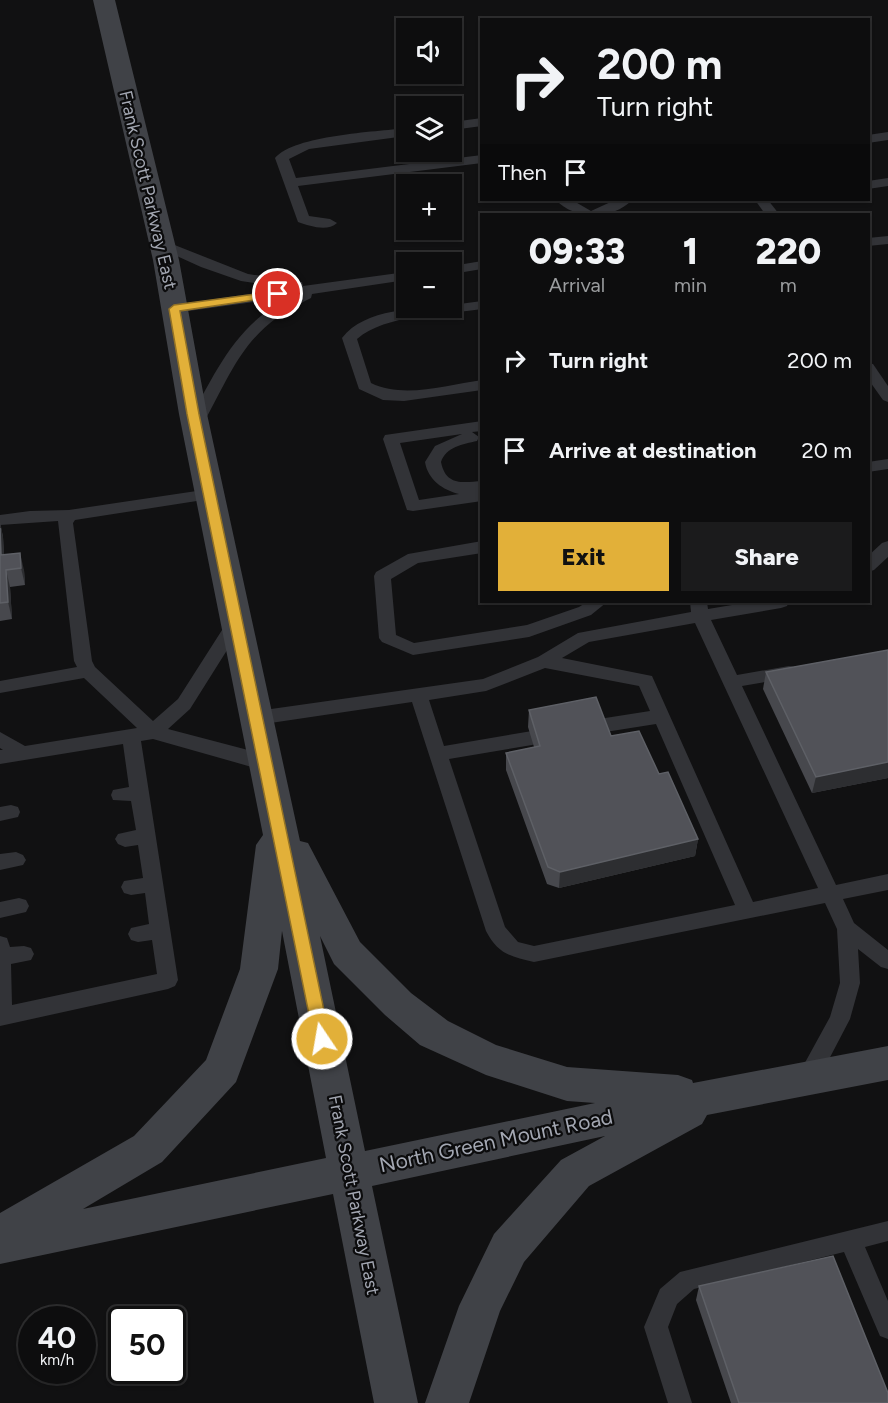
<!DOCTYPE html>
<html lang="en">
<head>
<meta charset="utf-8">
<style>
  :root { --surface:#0d0d0e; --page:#1b1b1c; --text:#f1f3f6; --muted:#9a9c9e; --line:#2d2d2e; --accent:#e2b039 }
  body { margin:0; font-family:Figtree,sans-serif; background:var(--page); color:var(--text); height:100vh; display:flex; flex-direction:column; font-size:22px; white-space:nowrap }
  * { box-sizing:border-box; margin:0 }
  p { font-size:20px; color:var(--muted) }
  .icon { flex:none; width:33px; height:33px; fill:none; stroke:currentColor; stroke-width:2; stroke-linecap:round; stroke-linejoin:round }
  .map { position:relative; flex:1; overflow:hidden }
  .drawer { position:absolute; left:480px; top:213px; width:390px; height:390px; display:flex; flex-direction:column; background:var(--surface); border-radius:0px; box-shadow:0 2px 4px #0004,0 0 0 2px var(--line) }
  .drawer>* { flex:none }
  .hud { position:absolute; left:480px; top:18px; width:390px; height:183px; border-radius:0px; box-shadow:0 2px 4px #0004,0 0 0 2px var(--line); background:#0d0d0e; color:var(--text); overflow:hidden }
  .buttons { position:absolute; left:396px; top:18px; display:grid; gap:12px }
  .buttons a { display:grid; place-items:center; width:66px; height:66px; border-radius:0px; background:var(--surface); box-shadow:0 2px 4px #0004,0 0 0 2px var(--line); font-size:30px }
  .speed { position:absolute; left:18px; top:1306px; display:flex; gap:12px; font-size:30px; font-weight:700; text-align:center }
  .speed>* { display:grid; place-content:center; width:78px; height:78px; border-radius:50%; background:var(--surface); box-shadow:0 2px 4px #0004,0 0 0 2px var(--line); line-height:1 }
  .speed small { font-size:15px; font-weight:400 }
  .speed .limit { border:3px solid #111; border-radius:9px; background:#fff; color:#111 }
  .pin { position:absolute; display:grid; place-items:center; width:51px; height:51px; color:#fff; margin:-26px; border:3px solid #fff; border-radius:50%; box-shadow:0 2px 6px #0007 }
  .me { position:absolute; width:66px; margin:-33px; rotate:348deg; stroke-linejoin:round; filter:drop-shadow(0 0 4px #0008) }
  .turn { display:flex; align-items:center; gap:21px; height:126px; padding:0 18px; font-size:27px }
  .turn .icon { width:78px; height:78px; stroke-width:2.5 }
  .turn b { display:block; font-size:42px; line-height:51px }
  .then { display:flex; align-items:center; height:57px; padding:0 18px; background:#0003; gap:12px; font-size:22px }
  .eta { display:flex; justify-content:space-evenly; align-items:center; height:102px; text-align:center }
  .eta b { font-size:36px; font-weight:800; line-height:42px }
  .button { display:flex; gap:12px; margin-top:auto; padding:12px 18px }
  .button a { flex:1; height:69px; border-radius:0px; background:var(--accent); color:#111; font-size:24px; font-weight:800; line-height:69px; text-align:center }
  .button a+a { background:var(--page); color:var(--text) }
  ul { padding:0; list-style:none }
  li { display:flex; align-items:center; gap:18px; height:90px; padding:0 18px }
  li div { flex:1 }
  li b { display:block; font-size:22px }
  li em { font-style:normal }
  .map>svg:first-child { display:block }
</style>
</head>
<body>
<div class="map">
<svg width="888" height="1403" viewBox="0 0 888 1403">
  <rect width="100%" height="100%" fill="#111112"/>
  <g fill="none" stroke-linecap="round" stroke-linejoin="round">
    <g fill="#323337" fill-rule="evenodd">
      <polygon points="482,118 482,126 452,130 452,122"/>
      <path d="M406 128V136L309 149 289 159 296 178 482 155V163L298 186 309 216 330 219 337 223C327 232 310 226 298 222L275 158C295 135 375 132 406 128Z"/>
      <polygon points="888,132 888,140 868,143 868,135"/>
      <polygon points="888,178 888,186 868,189 868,181"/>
      <path d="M556 200H572L591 211 615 200H632C613 220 574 220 556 200Z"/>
      <polygon points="755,200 768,200 779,214 765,214"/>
      <polygon points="888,236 888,244 868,246 868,238"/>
      <path d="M162 240 248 274 297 281 302 282 303 286 406 272V280L312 294 311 298C245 329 236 364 203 424L195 429 187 424C216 372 235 324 291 297L174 313 167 309 174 305 290 288 241 281 201 267 157 247 155 244Z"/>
      <polygon points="482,261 482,269 452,274 452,266"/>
      <path d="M482 301V309C444 315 386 314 357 339L371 383C404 399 446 385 482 380V390L404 401 383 400 359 389 342 338C365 308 417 308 452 308V305Z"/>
      <polygon points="868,363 873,364 888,386 888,402 883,400 868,379"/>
      <path d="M482 421V431L472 432 479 437 477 441C463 444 446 447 441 462 446 487 464 482 482 481V501L413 511 407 510 383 439 385 435ZM462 434 435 446 425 462C428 480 443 490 459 494L419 500 400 443Z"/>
      <polygon points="888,459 888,469 868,472 868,462"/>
      <polygon points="210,489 216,490 218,494 216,498 75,520 73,523 92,661 95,667 153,721 178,699 231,616 243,616 246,620 190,709 168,729 248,750 273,759 275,764 273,769 266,771 153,739 141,741 178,980 175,986 168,989 0,1026 0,936 7,938 10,947 24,946 31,948 34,954 31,960 11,964 12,1005 157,974 152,940 138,942 131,940 128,934 131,928 149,924 145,893 131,895 124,893 121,887 124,881 143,878 138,845 125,847 118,844 115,839 118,834 136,830 131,801 113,800 111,795 113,790 129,787 123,744 0,764 0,750 3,750 0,748 0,732 25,746 137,728 84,678 0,693 0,681 77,667 74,661 58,521 0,525 0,515 30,511 69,510"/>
      <polygon points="482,541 482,553 418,563 391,579 396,635 414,643 527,625 579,607 587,602 607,602 591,615 529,637 413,655 382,642 379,638 374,576 376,572 408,554"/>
      <polygon points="888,541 888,557 874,570 868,572 868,556 882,543"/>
      <path d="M690 602H707L708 609 750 602H789L787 606 781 608 711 620 737 675 789 666 795 667 798 672 795 677 789 678 742 686 836 885 888 874V890L843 899 854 923 888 950V969L881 967 858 949 860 983 850 1019 815 1086 807 1088 799 1086 796 1079 830 1017 840 983 837 929 825 903 534 962C511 957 498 954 486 931L412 702 257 725 251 723 248 718 251 713 257 711 483 679 538 657 578 633 691 612ZM695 623 818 888 753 902 652 676 562 658 589 642ZM545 668 639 686 650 711 599 719 593 721 590 726 593 731 599 733 656 724 735 905 534 946 518 942 505 927 449 759 532 745 538 743 541 738 538 733 532 731 444 746 429 700 486 691Z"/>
      <polygon points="11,805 18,807 20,812 18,817 0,821 0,807"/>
      <polygon points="16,852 23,855 26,860 23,865 0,870 0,854"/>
      <polygon points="19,898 26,900 29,906 26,912 0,918 0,902"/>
      <polygon points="888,1221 888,1241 865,1247 888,1301 888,1339 880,1336 844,1252 694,1289 677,1304 668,1327 692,1403 668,1403 644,1327 660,1289 680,1272"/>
    </g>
    <path fill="#404247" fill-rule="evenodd" d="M93 0H115L179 260 207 414 300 841 308 843 360 942 411 993 448 1021 496 1045 567 1067 678 1075 692 1080 693 1083 888 1046V1080L707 1115 702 1124 589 1186 524 1262 500 1311 469 1403H425L459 1306 494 1234 561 1160 605 1136 372 1186 418 1403H374L333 1194 0 1264V1213L134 1136 206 1060 240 969 256 845 263 835 179 414 153 260ZM282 931 326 1158 83 1209 162 1162 236 1082 278 969ZM320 936 334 964 385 1015 420 1045 486 1075 567 1101 595 1103 365 1151Z"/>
  </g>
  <g fill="#47484d">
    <polygon points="0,522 3,537 4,555 24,570 25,585 10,587 12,619 0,621"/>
    <polygon points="888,650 888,778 812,793 763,689 766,672"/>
    <polygon points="529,710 611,736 659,774 698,839 695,856 559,888 547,884 506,770 506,753 534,747 528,727"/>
    <polygon points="699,1286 888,1403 731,1403 696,1300"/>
  </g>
  <g fill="#2d2e31">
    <polygon points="0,522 3,537 5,572 1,555"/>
    <polygon points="20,553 24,570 25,585 21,568"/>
    <polygon points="6,570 10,587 12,619 8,602"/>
    <polygon points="888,762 888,778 812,793 816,777"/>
    <polygon points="698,839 695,856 559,888 560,872"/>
  </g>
  <g fill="#515258" stroke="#5e6066" stroke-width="1.5">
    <polygon points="0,528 1,555 20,553 21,568 6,570 8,602 0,603"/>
    <polygon points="888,650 888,762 816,777 766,672"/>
    <polygon points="596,697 611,736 639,731 659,774 668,772 698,839 560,872 548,867 506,753 540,746 529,710"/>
    <polygon points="833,1256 888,1393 888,1403 739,1403 699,1286"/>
  </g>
  <polygon fill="#e2b039" stroke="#937225" stroke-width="1.5" points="278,291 282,292 282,296 180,311 199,414 330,1039 328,1044 322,1046 317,1044 314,1039 187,414 169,309 174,305"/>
  <g text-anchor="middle" stroke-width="4.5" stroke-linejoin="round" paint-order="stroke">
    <g font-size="18" fill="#a3a7b2" stroke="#0c0c0d">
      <text transform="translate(148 190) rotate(77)" y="6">Frank Scott Parkway East</text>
      <text transform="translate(354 1195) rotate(79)" y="6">Frank Scott Parkway East</text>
    </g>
    <g font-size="21" fill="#a3a7b2" stroke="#0c0c0d">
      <text transform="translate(496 1141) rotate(-12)" y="7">North Green Mount Road</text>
    </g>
  </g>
</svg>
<div class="buttons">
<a><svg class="icon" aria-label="sound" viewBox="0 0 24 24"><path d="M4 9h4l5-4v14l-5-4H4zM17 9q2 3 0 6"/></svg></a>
<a><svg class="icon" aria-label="layers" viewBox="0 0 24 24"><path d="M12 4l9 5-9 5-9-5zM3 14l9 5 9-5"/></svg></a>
<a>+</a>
<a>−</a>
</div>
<div class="speed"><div>40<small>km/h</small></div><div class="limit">50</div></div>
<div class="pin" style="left:278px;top:294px;background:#d93025"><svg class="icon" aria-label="arrive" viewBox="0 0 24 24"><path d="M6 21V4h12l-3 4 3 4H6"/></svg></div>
<svg class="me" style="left:322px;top:1039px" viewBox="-20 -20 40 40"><circle r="17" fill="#e2b039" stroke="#fff" stroke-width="3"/><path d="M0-11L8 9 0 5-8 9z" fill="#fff"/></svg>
<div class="hud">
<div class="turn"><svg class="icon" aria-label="right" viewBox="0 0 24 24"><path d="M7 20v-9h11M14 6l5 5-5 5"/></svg><div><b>200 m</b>Turn right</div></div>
<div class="then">Then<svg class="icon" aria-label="arrive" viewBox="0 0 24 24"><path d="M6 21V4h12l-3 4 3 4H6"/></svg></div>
</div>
<section class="drawer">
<div class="eta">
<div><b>09:33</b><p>Arrival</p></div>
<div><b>1</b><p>min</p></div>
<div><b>220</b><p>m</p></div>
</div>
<ul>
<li><svg class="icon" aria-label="right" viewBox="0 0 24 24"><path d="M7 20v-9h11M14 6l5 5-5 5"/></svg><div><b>Turn right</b></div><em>200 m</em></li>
<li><svg class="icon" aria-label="arrive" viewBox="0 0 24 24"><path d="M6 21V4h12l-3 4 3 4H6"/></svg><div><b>Arrive at destination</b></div><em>20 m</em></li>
</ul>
<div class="button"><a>Exit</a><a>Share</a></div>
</section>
</div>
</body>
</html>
